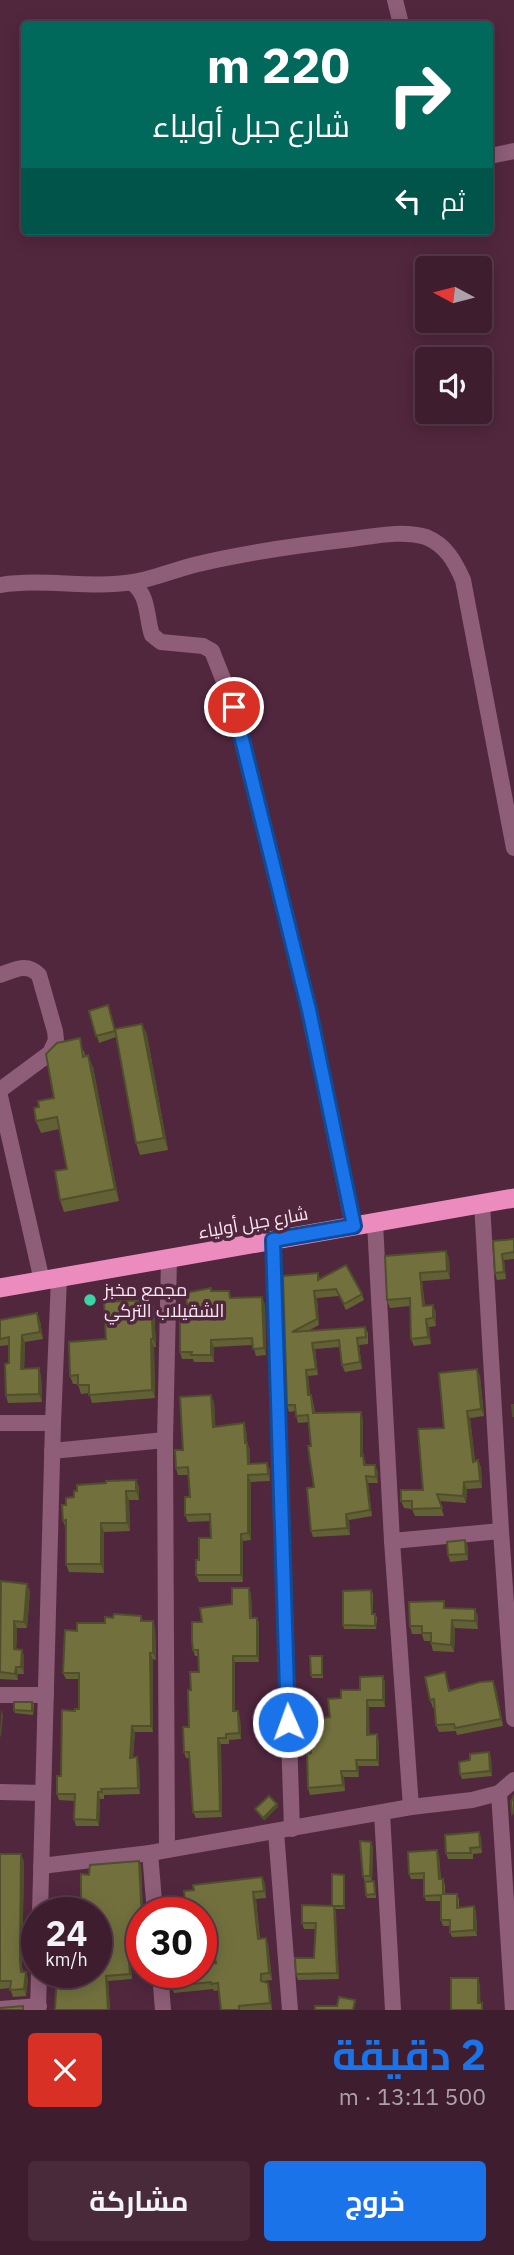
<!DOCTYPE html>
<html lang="ar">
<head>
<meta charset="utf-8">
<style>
  :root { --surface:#3d1d2e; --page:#482a3a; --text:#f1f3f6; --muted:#ada2aa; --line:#563b4a; --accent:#1a73e8 }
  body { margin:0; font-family:"IBM Plex Sans",Cairo,sans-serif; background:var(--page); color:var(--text); direction:rtl; height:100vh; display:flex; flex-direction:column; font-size:26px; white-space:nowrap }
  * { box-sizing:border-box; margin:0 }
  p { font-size:23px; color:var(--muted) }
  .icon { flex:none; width:38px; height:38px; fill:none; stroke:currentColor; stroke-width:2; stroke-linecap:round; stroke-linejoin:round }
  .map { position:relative; height:2010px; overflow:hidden; direction:ltr }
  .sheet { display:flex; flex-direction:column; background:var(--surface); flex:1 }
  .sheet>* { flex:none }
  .guide { position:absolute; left:21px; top:21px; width:472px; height:214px; border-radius:7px; box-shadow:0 4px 18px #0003,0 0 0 2px var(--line); direction:rtl; background:#00695c; color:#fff; overflow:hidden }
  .needle { width:46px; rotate:277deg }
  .tools { position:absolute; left:415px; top:256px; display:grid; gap:14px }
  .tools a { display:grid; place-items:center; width:77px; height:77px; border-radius:7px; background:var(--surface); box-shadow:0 4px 18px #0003,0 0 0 2px var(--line); font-size:35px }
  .speed { position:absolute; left:21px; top:1897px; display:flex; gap:14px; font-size:35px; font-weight:700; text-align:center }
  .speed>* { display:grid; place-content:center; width:91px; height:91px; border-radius:50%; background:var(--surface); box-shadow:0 4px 18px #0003,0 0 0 2px var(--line); line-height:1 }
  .speed small { font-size:18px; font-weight:400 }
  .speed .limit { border:10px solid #d22; background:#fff; color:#111 }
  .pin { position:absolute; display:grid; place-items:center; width:60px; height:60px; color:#fff; margin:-30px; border:4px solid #fff; border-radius:50%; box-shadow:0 2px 7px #0007 }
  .me { position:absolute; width:77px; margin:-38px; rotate:358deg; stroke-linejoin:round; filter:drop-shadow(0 0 5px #0008) }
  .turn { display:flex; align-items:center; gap:24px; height:147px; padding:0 28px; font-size:32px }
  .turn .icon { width:91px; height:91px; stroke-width:2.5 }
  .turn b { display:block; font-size:49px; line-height:60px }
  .then { display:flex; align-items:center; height:66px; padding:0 28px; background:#0003; gap:14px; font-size:26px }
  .round { display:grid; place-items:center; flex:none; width:74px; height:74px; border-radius:7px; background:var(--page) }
  .overview { display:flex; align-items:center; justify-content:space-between; height:119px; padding:0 28px }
  h1 { font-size:42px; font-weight:700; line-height:52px; color:var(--accent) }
  .action { display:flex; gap:14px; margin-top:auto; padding:14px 28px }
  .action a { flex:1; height:80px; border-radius:7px; background:var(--accent); color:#fff; font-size:28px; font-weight:700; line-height:80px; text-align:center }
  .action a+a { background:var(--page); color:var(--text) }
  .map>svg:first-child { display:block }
</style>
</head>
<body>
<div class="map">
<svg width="514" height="2010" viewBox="0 0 514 2010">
  <rect width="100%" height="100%" fill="#51273e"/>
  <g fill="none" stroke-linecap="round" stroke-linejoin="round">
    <g stroke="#8e5d77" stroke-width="16">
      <polyline points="395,0 401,24"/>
      <polyline points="490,156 514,151"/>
      <path d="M132 583C149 595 146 617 152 635L161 642 203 646 212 651 234 707 309 1010 353 1226"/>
      <path d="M0 585C44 578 89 589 133 582 153 579 174 570 194 565 246 552 299 545 352 539 375 536 403 530 426 537 446 545 455 562 463 580L514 848"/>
      <path d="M0 975C14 970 27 962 39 975L55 1031 56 1040 50 1053 0 1090"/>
      <polyline points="0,1096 42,1281"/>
      <polyline points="482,1203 501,1531 514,1719"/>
      <polyline points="375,1223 392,1541 411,1807"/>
      <polyline points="273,1240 292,1829"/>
      <polyline points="0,1423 53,1423"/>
      <polyline points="52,1451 165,1440"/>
      <polyline points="392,1541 501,1531"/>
      <polyline points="0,1695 46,1695"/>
      <polyline points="0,1792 43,1793"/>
      <polyline points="499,1793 513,2010"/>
      <polyline points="382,1813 393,2010"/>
      <polyline points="276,1832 290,2010"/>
      <polyline points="167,1850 165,1440 169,1259"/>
      <polyline points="150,1853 155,1913"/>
      <polyline points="41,1866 150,1853 411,1807 472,1800 499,1793 514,1780"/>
      <polyline points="40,1913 53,1423 59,1278"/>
      <polyline points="160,1972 163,2010"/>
      <polyline points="0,2009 39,2006"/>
      <polyline points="38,2010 39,1972"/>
    </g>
    <polyline stroke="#ec8bbe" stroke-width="19" points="0,1288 514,1198"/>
  </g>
  <g fill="#626135">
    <polygon points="89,1011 116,1029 142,1024 147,1035 168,1150 140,1155 136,1143 116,1037 99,1043"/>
    <polygon points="84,1050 85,1056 93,1067 119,1201 64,1212 60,1200 67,1169 59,1129 41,1133 36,1121 39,1107 54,1098"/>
    <polygon points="514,1239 514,1259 504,1260 506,1279 497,1280 495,1273 493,1241"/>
    <polygon points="385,1256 449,1258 450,1279 422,1281 425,1306 436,1312 436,1326 429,1327 431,1344 414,1346 411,1339 410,1306 390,1308 387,1300"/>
    <polygon points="318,1273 320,1279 362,1294 364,1300 346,1310 339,1296 317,1298 319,1325 308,1331 365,1327 368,1333 368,1344 359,1345 362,1369 345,1372 342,1365 340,1347 315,1349 318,1375 308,1376 310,1395 311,1395 313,1401 315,1413 363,1419 363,1455 366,1465 375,1465 378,1472 378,1483 368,1483 372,1516 349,1520 350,1535 313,1537 311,1531 314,1487 309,1422 298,1423 295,1411 289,1412 287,1405 283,1276"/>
    <polygon points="212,1291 232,1298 265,1304 266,1355 256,1356 253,1345 214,1347 214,1362 194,1362 193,1359 182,1359 180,1352 190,1320"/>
    <polygon points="151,1300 154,1308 156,1347 154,1347 155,1398 92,1403 89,1393 81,1394 78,1384 73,1384 70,1376 106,1339"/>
    <polygon points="37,1313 40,1321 43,1339 25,1342 24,1369 41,1375 42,1402 8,1403 6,1395 9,1363 9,1345 0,1346 0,1320"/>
    <polygon points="477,1369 480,1377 484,1416 470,1418 475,1461 481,1467 482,1488 467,1489 466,1503 439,1501 444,1516 415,1516 412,1509 404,1508 401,1501 423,1490 444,1428"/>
    <polygon points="214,1402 215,1427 244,1423 246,1430 247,1443 250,1450 250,1464 270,1470 270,1481 251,1482 251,1540 243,1541 243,1582 199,1582 196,1575 199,1560 211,1538 210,1521 188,1522 185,1515 190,1497 188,1475 178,1475 176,1468 183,1450"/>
    <polygon points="136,1480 139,1488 139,1500 129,1500 130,1531 104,1532 104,1573 69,1572 66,1564 66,1529 63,1521 66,1505 74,1497 77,1491 106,1483"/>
    <polygon points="468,1546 468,1560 450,1562 448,1555"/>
    <polygon points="249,1588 251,1594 252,1618 257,1618 259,1624 259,1662 235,1662 235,1711 240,1717 241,1739 229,1740 229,1744 221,1744 222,1817 196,1818 193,1812 189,1758 186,1758 184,1752 189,1727 191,1690 199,1672 198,1656 195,1656 193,1650 202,1622 232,1604"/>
    <polygon points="0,1590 30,1591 27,1628 17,1628 16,1650 22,1650 24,1656 24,1674 18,1674 18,1680 0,1679"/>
    <polygon points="371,1590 373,1594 373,1614 377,1617 376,1629 344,1629 343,1625"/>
    <polygon points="446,1608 478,1616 478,1629 455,1628 454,1652 433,1651 431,1643 431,1641 424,1641 422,1634 412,1634 410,1626"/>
    <polygon points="141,1616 143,1621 155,1627 156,1660 153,1659 153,1732 135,1732 133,1757 139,1764 140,1794 104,1795 104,1799 100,1799 99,1826 76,1826 74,1819 75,1801 59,1800 57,1794 75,1711 79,1709 79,1679 66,1679 63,1673 77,1631 105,1623 113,1618"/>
    <polygon points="323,1659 323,1678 312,1678 311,1675"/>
    <polygon points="445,1672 450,1690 493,1681 496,1689 503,1726 457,1735 456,1731 439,1732 436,1725 435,1707 433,1708 430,1700"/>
    <polygon points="383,1676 385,1683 385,1707 369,1707 369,1735 379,1741 379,1766 359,1766 359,1777 344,1777 345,1791 310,1795 308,1788 311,1753 316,1744 321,1727 330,1717 341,1698 360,1690"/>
    <polygon points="32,1702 34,1705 33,1715 15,1713 14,1710"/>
    <polygon points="489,1752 491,1758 492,1776 462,1779 460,1774 470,1760"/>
    <polygon points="479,1832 481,1838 482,1853 473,1854 473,1859 448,1859 446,1853"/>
    <polygon points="371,1842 373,1848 372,1881 375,1885 376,1898 367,1898 366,1895 365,1882 363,1876"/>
    <polygon points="437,1850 439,1856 441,1879 443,1879 445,1885 445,1894 457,1894 459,1899 459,1908 474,1906 476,1912 477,1936 452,1937 450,1932 450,1926 443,1926 441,1920 441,1901 426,1901 424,1896 424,1879 411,1879 409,1874"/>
    <polygon points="0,1854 21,1854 24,1862 22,1967 23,1972 28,1979 26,1996 13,1997 10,1988 0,1989"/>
    <polygon points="139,1861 141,1866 143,1913 142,1913 142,1926 138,1926 140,1945 129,1946 132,1979 108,1981 110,2010 55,2010 96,1972 89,1875"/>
    <polygon points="344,1875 345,1878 345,1909 335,1909 339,1979 298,1980 296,1974 314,1958 316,1929 304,1929 302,1923 332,1906"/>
    <polygon points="262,1877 265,1884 266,1898 256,1899 260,1939 268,1945 272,1980 264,1981 264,1982 270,1990 272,2010 221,2010 219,1990 214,1991 213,1989 174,1993 172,1986 201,1972 216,1963 213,1944 201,1945 201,1913 194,1890"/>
  </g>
  <g fill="#504f2b">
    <polygon points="142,1024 147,1035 168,1150 164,1138"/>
    <polygon points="88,1055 93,1067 119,1201 115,1189"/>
    <polygon points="446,1251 449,1258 450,1279 447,1271"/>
    <polygon points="502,1254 504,1260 506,1279 504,1272"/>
    <polygon points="420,1273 422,1281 426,1314 423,1306"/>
    <polygon points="314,1291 317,1298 319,1325 317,1319"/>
    <polygon points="262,1297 265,1304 266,1355 264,1348"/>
    <polygon points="151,1300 154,1308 156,1347 153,1339"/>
    <polygon points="433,1305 436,1312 436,1326 433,1318"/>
    <polygon points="37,1313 40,1321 43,1339 40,1332"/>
    <polygon points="426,1319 429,1327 431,1344 428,1337"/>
    <polygon points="22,1335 25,1342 24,1376 21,1369"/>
    <polygon points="357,1338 359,1345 362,1369 360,1362"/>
    <polygon points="151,1339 154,1347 155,1398 152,1390"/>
    <polygon points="211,1340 214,1347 214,1362 211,1355"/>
    <polygon points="312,1343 315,1349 318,1375 316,1369"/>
    <polygon points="39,1368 41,1375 42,1402 39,1394"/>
    <polygon points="477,1369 480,1377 484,1416 481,1409"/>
    <polygon points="306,1370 308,1376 311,1402 308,1395"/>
    <polygon points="211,1395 214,1402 216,1434 213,1427"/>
    <polygon points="467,1411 470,1418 476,1469 473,1462"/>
    <polygon points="361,1412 363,1419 363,1462 361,1456"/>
    <polygon points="244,1423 246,1430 247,1443 250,1450 250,1471 248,1464"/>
    <polygon points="478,1460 481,1467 482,1488 480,1481"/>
    <polygon points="267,1463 270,1470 270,1481 268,1474"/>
    <polygon points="375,1465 378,1472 378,1483 376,1477"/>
    <polygon points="248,1475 251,1482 251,1540 248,1533"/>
    <polygon points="366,1476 368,1483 372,1516 370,1510"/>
    <polygon points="136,1480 139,1488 139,1500 136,1491"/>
    <polygon points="464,1482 467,1489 466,1503 463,1496"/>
    <polygon points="126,1491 129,1500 130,1531 127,1523"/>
    <polygon points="346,1514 349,1520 350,1535 347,1528"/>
    <polygon points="101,1523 104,1532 104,1573 101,1564"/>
    <polygon points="241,1534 243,1541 243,1582 241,1575"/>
    <polygon points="465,1540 468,1546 468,1560 466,1554"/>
    <polygon points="27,1584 30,1591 27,1628 24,1622"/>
    <polygon points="249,1588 251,1594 252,1624 250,1618"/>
    <polygon points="475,1609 478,1616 478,1629 475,1621"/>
    <polygon points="257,1618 259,1624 259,1662 257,1656"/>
    <polygon points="452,1620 455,1628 454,1652 451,1645"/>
    <polygon points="14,1621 17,1628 16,1656 14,1649"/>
    <polygon points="153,1621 155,1627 156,1660 153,1653"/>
    <polygon points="22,1650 24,1656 24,1674 21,1667"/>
    <polygon points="150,1653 153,1659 153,1732 151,1726"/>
    <polygon points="233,1656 235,1662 235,1717 233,1711"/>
    <polygon points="16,1667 18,1674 18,1680 15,1674"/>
    <polygon points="383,1676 385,1683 385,1707 383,1700"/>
    <polygon points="493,1681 496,1689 503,1726 501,1719"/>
    <polygon points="367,1700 369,1707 370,1741 367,1735"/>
    <polygon points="1,1709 3,1715 1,1738 0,1735"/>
    <polygon points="238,1711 240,1717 241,1739 239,1733"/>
    <polygon points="132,1726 135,1732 132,1764 130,1758"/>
    <polygon points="377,1734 379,1741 379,1766 377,1760"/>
    <polygon points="218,1738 221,1744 222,1817 220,1811"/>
    <polygon points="489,1752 491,1758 492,1776 490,1771"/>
    <polygon points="137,1757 139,1764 140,1794 138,1788"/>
    <polygon points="356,1760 359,1766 359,1777 357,1771"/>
    <polygon points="341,1771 344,1777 345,1791 343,1785"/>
    <polygon points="98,1792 100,1799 99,1826 97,1820"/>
    <polygon points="277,1804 278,1807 264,1821 263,1818"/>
    <polygon points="479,1832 481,1838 482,1853 480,1847"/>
    <polygon points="371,1842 373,1848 372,1882 370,1876"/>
    <polygon points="437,1850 439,1856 441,1885 439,1879"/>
    <polygon points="21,1854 24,1862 22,1967 24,1979 21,1972 20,1960"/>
    <polygon points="139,1861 141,1866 143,1913 142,1913"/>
    <polygon points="344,1875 345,1878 345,1909 344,1906"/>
    <polygon points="262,1877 265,1884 266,1898 264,1891"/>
    <polygon points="253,1892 256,1899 260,1946 258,1939"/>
    <polygon points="334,1906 336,1912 339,1979 337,1973"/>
    <polygon points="474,1906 476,1912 477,1936 474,1930"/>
    <polygon points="136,1921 138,1926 140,1945 138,1940"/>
    <polygon points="266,1938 268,1945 272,1980 269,1973"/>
    <polygon points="127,1941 129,1946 132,1979 130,1974"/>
    <polygon points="26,1972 28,1979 26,1996 24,1989"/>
    <polygon points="106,1976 108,1981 110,2010 108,2010"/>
    <polygon points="478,1978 480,1985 481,2010 478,2003"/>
    <polygon points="268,1983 270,1990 272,2010 270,2003"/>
  </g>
  <g fill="#72713e" stroke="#504f2b" stroke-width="2">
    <polygon points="108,1005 115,1031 96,1036 89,1011"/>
    <polygon points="142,1024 164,1138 136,1143 115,1029"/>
    <polygon points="80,1038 83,1057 88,1055 115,1189 60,1200 55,1171 67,1169 57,1117 36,1121 34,1108 39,1107 38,1101 54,1098 46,1054 57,1043"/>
    <polygon points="514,1239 514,1252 502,1254 504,1272 495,1273 493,1241"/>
    <polygon points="446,1251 447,1271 420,1273 423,1306 433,1305 433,1318 426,1319 428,1337 411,1339 410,1298 387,1300 385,1256"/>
    <polygon points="346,1265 362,1294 344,1304 336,1289 314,1291 317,1319 292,1332 365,1327 366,1337 357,1338 360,1362 342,1365 339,1340 312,1343 316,1369 306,1370 308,1395 311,1395 313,1413 361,1412 361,1456 363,1455 364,1465 375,1465 376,1477 366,1476 370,1510 346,1514 347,1528 311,1531 307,1488 314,1487 308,1446 311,1446 308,1415 296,1416 295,1405 287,1405 283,1276 318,1273 318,1280"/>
    <polygon points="211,1288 211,1291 229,1291 230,1298 262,1297 264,1348 253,1349 252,1338 211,1340 211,1355 191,1355 192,1352 180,1352 180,1320 190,1320 185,1293"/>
    <polygon points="151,1300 153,1339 151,1339 152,1390 89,1395 89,1385 78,1385 78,1375 70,1376 69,1342 106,1339 104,1302"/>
    <polygon points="37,1313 40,1332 22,1335 21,1369 39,1368 39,1394 6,1395 5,1364 9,1363 9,1337 0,1339 0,1320"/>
    <polygon points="477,1369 481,1409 467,1411 473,1462 478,1460 480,1481 464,1482 463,1496 437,1494 442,1508 412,1509 412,1501 401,1501 401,1490 423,1490 418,1429 444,1428 439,1373"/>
    <polygon points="211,1395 213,1427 244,1423 245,1443 247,1443 248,1464 267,1463 268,1474 248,1475 248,1533 241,1534 241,1575 196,1575 196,1560 199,1560 199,1538 211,1538 210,1514 185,1515 185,1497 190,1497 188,1467 176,1468 175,1450 183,1450 180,1397"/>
    <polygon points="512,1405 514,1405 514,1416 513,1416"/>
    <polygon points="136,1480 136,1491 126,1491 127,1523 101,1523 101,1564 66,1564 66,1520 63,1521 62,1505 66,1505 66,1498 74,1497 74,1491 77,1491 77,1485 106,1483 106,1481"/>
    <polygon points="465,1540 466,1554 448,1555 447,1542"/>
    <polygon points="1,1581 27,1584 24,1622 14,1621 14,1649 22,1650 21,1667 16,1667 15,1674 0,1672"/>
    <polygon points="232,1588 249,1588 250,1618 257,1618 257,1656 233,1656 233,1711 238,1711 239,1733 226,1734 226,1738 218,1738 220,1811 193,1812 189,1752 184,1752 183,1727 189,1727 188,1690 191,1690 190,1672 199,1672 198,1650 193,1650 192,1641 192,1622 202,1622 200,1608 232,1604"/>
    <polygon points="371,1590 372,1614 375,1614 375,1626 343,1625 343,1591"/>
    <polygon points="444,1601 444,1608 475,1609 475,1621 452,1620 451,1645 431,1643 431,1633 422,1633 422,1626 410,1626 409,1602"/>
    <polygon points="114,1614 141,1616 141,1621 153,1621 153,1653 150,1653 151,1726 132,1726 130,1758 137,1757 138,1788 101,1789 102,1792 98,1792 97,1820 74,1819 75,1794 57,1794 57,1776 61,1776 62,1710 75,1711 75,1709 79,1709 79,1673 63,1673 65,1630 77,1631 77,1623 105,1623 105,1617 113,1618"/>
    <polygon points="310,1656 322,1656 322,1675 311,1675"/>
    <polygon points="445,1672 449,1691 480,1682 493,1681 501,1719 455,1728 454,1724 436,1725 434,1699 430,1700 425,1677"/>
    <polygon points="383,1676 383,1700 367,1700 367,1735 377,1734 377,1760 356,1760 357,1771 341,1771 343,1785 308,1788 307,1754 311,1753 310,1744 316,1744 314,1727 321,1727 320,1718 330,1717 328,1699 341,1698 341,1690 360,1690 360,1677"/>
    <polygon points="14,1702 32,1702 32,1711 14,1710"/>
    <polygon points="489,1752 490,1771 460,1774 459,1762 470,1760 470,1754"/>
    <polygon points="514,1795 514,1813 512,1814 511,1802"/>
    <polygon points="269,1796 277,1804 263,1818 255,1809"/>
    <polygon points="479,1832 480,1847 470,1848 471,1853 446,1853 445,1835"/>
    <polygon points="360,1841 371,1842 370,1876 363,1876"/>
    <polygon points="437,1850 439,1879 443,1879 443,1894 457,1894 457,1908 474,1906 474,1930 450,1932 450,1920 441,1920 441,1895 424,1896 424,1873 409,1874 408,1852"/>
    <polygon points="0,1854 21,1854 20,1960 21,1972 26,1972 24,1989 10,1990 11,1981 0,1981"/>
    <polygon points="139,1861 142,1920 136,1921 138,1940 127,1941 130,1974 106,1976 108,2010 55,2010 57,1972 96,1972 96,1913 62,1913 61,1904 81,1903 81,1874 89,1875 90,1865"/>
    <polygon points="332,1874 344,1875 344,1906 332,1906"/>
    <polygon points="262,1877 264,1891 253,1892 258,1939 266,1938 269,1973 261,1974 261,1981 268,1983 270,2003 239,2006 239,2010 221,2010 218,1983 211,1984 211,1982 172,1986 171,1973 201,1972 201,1964 216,1963 212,1937 201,1938 201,1913 186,1913 184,1891 194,1890 193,1885"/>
    <polygon points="374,1881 375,1894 366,1895 365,1882"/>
    <polygon points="302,1905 334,1906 337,1973 296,1974 295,1958 314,1958 316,1923 302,1923"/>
    <polygon points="451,1978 478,1978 478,2003 482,2003 482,2010 451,2010"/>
    <polygon points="339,1997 355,2000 353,2010 315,2010 315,2006 337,2006"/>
    <polygon points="23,2006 23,2010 0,2010 0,2008"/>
  </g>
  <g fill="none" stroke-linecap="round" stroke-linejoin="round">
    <g stroke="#114b97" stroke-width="18">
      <polyline id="route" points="234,707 309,1010 354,1226 273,1240 288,1722"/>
    </g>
    <use href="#route" stroke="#1a73e8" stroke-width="12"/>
  </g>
  <circle fill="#3ad4a5" stroke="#51273e" stroke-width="2.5" cx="90" cy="1300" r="7"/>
  <g text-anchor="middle" stroke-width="7" stroke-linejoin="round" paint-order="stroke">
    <g font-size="18" fill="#fee7f2" stroke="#51273e">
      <text transform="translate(253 1223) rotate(-10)" y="6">شارع جبل أولياء</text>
    </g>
    <g font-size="18" fill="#fee7f2" stroke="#51273e" text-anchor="start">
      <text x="104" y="1296">مجمع مخبز<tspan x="104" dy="21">الشقيلاب التركي</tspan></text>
    </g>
  </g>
</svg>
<div class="tools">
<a><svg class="needle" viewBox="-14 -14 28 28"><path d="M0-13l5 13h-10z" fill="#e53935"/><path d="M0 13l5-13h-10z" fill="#ada2aa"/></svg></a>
<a><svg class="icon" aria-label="sound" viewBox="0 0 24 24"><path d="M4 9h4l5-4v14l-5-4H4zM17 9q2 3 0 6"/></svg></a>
</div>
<div class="speed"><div>24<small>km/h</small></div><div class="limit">30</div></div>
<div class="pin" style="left:234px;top:707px;background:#d93025"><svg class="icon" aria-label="arrive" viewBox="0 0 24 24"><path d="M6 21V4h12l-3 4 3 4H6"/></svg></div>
<svg class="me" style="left:288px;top:1722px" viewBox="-20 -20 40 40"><circle r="17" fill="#1a73e8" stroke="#fff" stroke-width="3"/><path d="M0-11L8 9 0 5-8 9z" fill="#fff"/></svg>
<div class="guide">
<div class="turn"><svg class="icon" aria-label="right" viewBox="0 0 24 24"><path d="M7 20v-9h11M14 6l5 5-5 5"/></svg><div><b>220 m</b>شارع جبل أولياء</div></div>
<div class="then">ثم<svg class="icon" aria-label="left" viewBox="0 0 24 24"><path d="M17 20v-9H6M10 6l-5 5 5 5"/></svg></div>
</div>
</div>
<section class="sheet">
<div class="overview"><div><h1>2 دقيقة</h1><p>500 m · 13:11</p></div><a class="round" style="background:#d93025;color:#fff"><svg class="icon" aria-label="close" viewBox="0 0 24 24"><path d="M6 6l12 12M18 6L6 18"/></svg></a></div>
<div class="action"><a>خروج</a><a>مشاركة</a></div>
</section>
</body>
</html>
